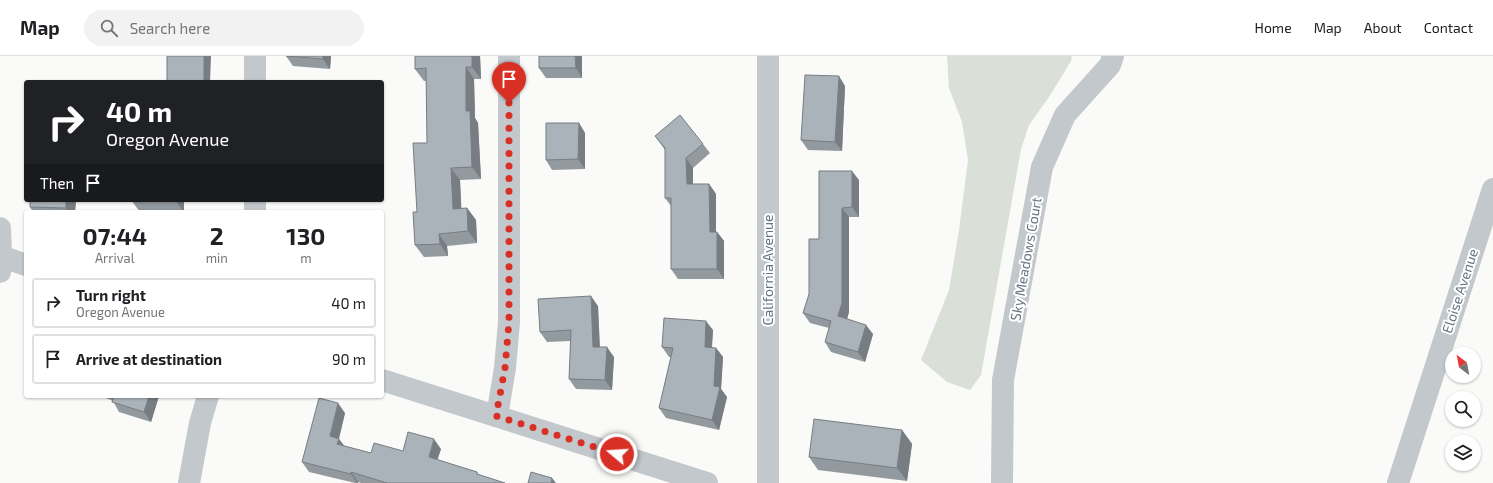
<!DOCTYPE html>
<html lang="en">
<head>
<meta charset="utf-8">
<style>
  :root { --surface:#fff; --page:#f2f2f2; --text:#202124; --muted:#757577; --line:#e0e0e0 }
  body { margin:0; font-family:"Exo 2",sans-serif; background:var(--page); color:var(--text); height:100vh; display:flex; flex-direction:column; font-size:15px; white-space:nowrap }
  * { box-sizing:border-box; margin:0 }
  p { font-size:13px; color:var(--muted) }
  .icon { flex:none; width:22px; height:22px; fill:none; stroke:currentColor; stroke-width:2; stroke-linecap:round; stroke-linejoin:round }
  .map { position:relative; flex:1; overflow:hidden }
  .sheet { position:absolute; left:24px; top:154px; width:360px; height:188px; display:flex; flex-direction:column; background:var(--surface); border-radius:4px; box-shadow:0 1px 3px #0004 }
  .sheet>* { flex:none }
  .top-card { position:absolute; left:24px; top:24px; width:360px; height:122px; border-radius:4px; box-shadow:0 1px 3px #0004; background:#202124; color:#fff; overflow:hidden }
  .needle { width:26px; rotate:328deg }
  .fabs { position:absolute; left:1445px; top:291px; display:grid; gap:8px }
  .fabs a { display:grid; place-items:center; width:36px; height:36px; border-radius:50%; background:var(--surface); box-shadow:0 1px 3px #0004; font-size:20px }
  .pin { position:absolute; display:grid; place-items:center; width:34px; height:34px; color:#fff; margin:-41px -17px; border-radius:50% 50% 50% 0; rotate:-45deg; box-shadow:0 0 4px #0007 }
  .pin .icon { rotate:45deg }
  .me { position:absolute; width:44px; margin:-22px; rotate:288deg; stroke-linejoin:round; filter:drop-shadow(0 0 3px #0008) }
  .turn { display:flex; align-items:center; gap:14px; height:84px; padding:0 16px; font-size:18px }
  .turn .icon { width:52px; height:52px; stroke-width:2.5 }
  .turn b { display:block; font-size:28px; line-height:34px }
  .then { display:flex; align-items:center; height:38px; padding:0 16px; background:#0003; gap:8px; font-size:15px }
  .eta { display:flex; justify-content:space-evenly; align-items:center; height:68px; text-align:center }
  .eta b { font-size:24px; font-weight:700; line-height:28px }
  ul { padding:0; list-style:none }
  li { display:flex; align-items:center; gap:12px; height:50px; margin:0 8px 6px; padding:0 8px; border:2px solid var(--line); border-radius:4px }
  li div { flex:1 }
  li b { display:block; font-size:15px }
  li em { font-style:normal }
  header { display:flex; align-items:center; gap:24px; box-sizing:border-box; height:56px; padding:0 20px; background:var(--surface); border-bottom:1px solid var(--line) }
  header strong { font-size:19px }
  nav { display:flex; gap:22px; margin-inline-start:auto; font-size:14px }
  .search { width:280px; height:36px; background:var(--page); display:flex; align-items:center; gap:10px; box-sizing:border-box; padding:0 14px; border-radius:22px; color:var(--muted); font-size:15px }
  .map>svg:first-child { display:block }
</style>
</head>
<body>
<header>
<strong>Map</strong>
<div class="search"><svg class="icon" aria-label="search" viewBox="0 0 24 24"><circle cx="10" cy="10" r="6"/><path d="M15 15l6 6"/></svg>Search here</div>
<nav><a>Home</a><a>Map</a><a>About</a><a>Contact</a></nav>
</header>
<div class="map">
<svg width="1493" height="427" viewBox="0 0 1493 427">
  <rect width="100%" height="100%" fill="#fafaf8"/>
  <polygon fill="#dadfd7" points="947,0 1072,0 1071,5 1049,41 1029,69 1021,93 981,319 970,334 947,326 921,304 949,234 959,174 968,104 962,66 949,32"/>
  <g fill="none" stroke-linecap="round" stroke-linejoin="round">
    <g stroke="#c3c8cc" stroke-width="22">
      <polyline points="255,0 255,26"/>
      <polyline points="255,156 255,144"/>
      <polyline points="0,172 1,200 0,216"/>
      <polyline points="0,200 26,209"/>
      <polyline points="382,324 707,427"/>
      <polyline points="497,360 505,312 509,266 509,0"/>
      <polyline points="189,427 200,367 208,340"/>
      <polyline points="768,427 768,0"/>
      <polyline points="1002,427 1003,324 1042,111 1065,59 1110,9 1113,0"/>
      <polyline points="1398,427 1493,133"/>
    </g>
  </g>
  <g fill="#929a9f">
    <polygon points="286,0 331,0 330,13 293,10"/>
    <polygon points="480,0 481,23 474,23 475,62 478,67 481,123 460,124 461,152 467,152 476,164 477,187 447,190 448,200 424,201 415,189 417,156 427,87 426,25 424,25 415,13"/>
    <polygon points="582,0 582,22 546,22 539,12"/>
    <polygon points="845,30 842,95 808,94 801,84"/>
    <polygon points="579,67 585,77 585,113 552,114 546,104"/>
    <polygon points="655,80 703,88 710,97 693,112 693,128 709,128 716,138 716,176 717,176 724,185 724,223 678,223 671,213 671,150 665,142 665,94"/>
    <polygon points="859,124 859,161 849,161 849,256 847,263 873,278 865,306 831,296 825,286 829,272 810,267 803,257 809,238 819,183"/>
    <polygon points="76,144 75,156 33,156 30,151"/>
    <polygon points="131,144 184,144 184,156 140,156"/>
    <polygon points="598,250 600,291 614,301 612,334 576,333 569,323 571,285 547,286 540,276"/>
    <polygon points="713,274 712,292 716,292 723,301 721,333 727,341 719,374 666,362 659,352 671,301 669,301 662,291"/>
    <polygon points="101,340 159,340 151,366 119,356 113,345"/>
    <polygon points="345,357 339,383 344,390 371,397 441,393 437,404 477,416 479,419 505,427 361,427 358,426 358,427 355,427 309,416 302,406"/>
    <polygon points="902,374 912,388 907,425 818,414 809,401"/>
  </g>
  <g fill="#777d82">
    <polygon points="204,0 211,0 210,26 204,26"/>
    <polygon points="323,0 331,0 330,13 323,3"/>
    <polygon points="472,0 480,0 481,23 472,11"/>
    <polygon points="575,0 582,0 582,22 576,12"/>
    <polygon points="466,11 474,23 475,62 478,67 481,123 472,111 466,55"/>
    <polygon points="839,20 845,30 842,95 835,86"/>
    <polygon points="579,67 585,77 585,113 578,103"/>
    <polygon points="686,102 693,112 693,138 687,128"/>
    <polygon points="451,112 460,124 462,165 453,153"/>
    <polygon points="852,115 859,124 859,161 852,151"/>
    <polygon points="709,128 716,138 716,185 710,176"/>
    <polygon points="66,144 76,144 75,156 68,156 66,152"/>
    <polygon points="175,144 184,144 184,156"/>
    <polygon points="467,152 476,164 477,187 468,175"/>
    <polygon points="842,152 849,161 849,256 845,270 838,260"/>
    <polygon points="717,176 724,185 724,223 717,213"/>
    <polygon points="439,178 447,190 448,200 440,188"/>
    <polygon points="591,240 598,250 600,301 593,291"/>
    <polygon points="706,265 713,274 711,301 705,291"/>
    <polygon points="866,269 873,278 865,306 858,296"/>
    <polygon points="607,291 614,301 612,334 605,324"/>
    <polygon points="716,292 723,301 721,333 727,341 719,374 712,364"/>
    <polygon points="149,340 159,340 151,366 144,356"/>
    <polygon points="338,347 345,357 337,390 330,380"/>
    <polygon points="902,374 912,388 907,425 897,412"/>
    <polygon points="339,383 346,392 337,388"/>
    <polygon points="434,383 441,393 435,411 429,401"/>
    <polygon points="351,416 358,426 358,427 357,427 351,418"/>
    <polygon points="552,422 556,427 551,427"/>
  </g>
  <g fill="#aab3b9" stroke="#777d82">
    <polygon points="167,0 204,0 204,25 197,25 197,26 167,26"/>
    <polygon points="286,0 323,0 323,3"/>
    <polygon points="415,0 472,0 472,11 466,11 466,55 470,55 472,111 451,112 453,153 467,152 468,175 439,178 440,188 415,189 413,156 417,156 413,87 427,87 426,12 415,13"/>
    <polygon points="539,0 575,0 576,12 539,12"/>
    <polygon points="805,19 839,20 835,86 801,84"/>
    <polygon points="680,59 703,88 686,102 687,128 709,128 710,176 717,176 717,213 671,213 671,142 665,142 665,92 655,80"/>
    <polygon points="546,67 579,67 578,103 546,104"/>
    <polygon points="819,115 852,115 852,151 842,152 842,247 838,260 866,269 858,296 825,286 831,265 803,257 809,238 809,183 819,183"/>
    <polygon points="30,144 66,144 66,152 30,151"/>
    <polygon points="591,240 593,291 607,291 605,324 569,323 571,274 540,276 538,243"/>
    <polygon points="664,262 706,265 705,291 716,292 714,330 720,331 712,364 659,352 673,292 662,291"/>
    <polygon points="114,340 149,340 144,356 112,346"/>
    <polygon points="319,342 338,347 330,380 339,383 337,388 371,397 374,387 403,395 408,376 434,383 429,401 477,416 477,418 505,427 387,427 351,416 351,418 302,406"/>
    <polygon points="814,363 902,374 897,412 809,401"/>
    <polygon points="531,416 552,422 551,427 528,427"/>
  </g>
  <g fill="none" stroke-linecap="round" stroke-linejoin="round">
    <polyline stroke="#d93025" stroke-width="7" stroke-dasharray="0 12.6" points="509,47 509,266 505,312 496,360 617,398"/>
  </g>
  <g text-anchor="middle" stroke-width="4" stroke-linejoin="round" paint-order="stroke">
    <g font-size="14" fill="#657683" stroke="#fff">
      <text transform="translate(1026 203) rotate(-80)" y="5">Sky Meadows Court</text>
      <text transform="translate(768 214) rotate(-90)" y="5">California Avenue</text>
      <text transform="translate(1460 235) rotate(-72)" y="5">Eloise Avenue</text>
    </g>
  </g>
</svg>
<div class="fabs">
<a><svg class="needle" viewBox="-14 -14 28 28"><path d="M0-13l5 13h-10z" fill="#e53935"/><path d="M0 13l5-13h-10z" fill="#757577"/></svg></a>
<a><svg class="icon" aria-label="search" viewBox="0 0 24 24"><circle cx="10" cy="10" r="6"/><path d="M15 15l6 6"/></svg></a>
<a><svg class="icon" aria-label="layers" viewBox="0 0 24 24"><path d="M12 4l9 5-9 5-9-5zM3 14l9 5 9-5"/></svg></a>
</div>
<div class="pin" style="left:509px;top:47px;background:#d93025"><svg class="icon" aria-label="arrive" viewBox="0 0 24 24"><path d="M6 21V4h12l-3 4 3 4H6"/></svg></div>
<svg class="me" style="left:617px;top:398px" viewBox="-20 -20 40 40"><circle r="17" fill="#d93025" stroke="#fff" stroke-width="3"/><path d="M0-11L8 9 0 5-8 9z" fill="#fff"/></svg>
<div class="top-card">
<div class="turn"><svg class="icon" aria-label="right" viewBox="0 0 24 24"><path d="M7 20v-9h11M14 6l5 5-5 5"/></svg><div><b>40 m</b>Oregon Avenue</div></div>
<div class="then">Then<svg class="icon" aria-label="arrive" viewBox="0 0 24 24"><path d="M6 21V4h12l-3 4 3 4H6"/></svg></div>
</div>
<section class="sheet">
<div class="eta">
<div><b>07:44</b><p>Arrival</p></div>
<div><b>2</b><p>min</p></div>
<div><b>130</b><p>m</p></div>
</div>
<ul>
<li><svg class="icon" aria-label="right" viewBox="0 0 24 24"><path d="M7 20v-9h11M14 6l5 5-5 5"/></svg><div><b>Turn right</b><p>Oregon Avenue</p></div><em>40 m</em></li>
<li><svg class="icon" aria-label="arrive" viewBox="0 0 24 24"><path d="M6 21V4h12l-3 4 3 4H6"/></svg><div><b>Arrive at destination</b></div><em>90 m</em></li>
</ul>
</section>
</div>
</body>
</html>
